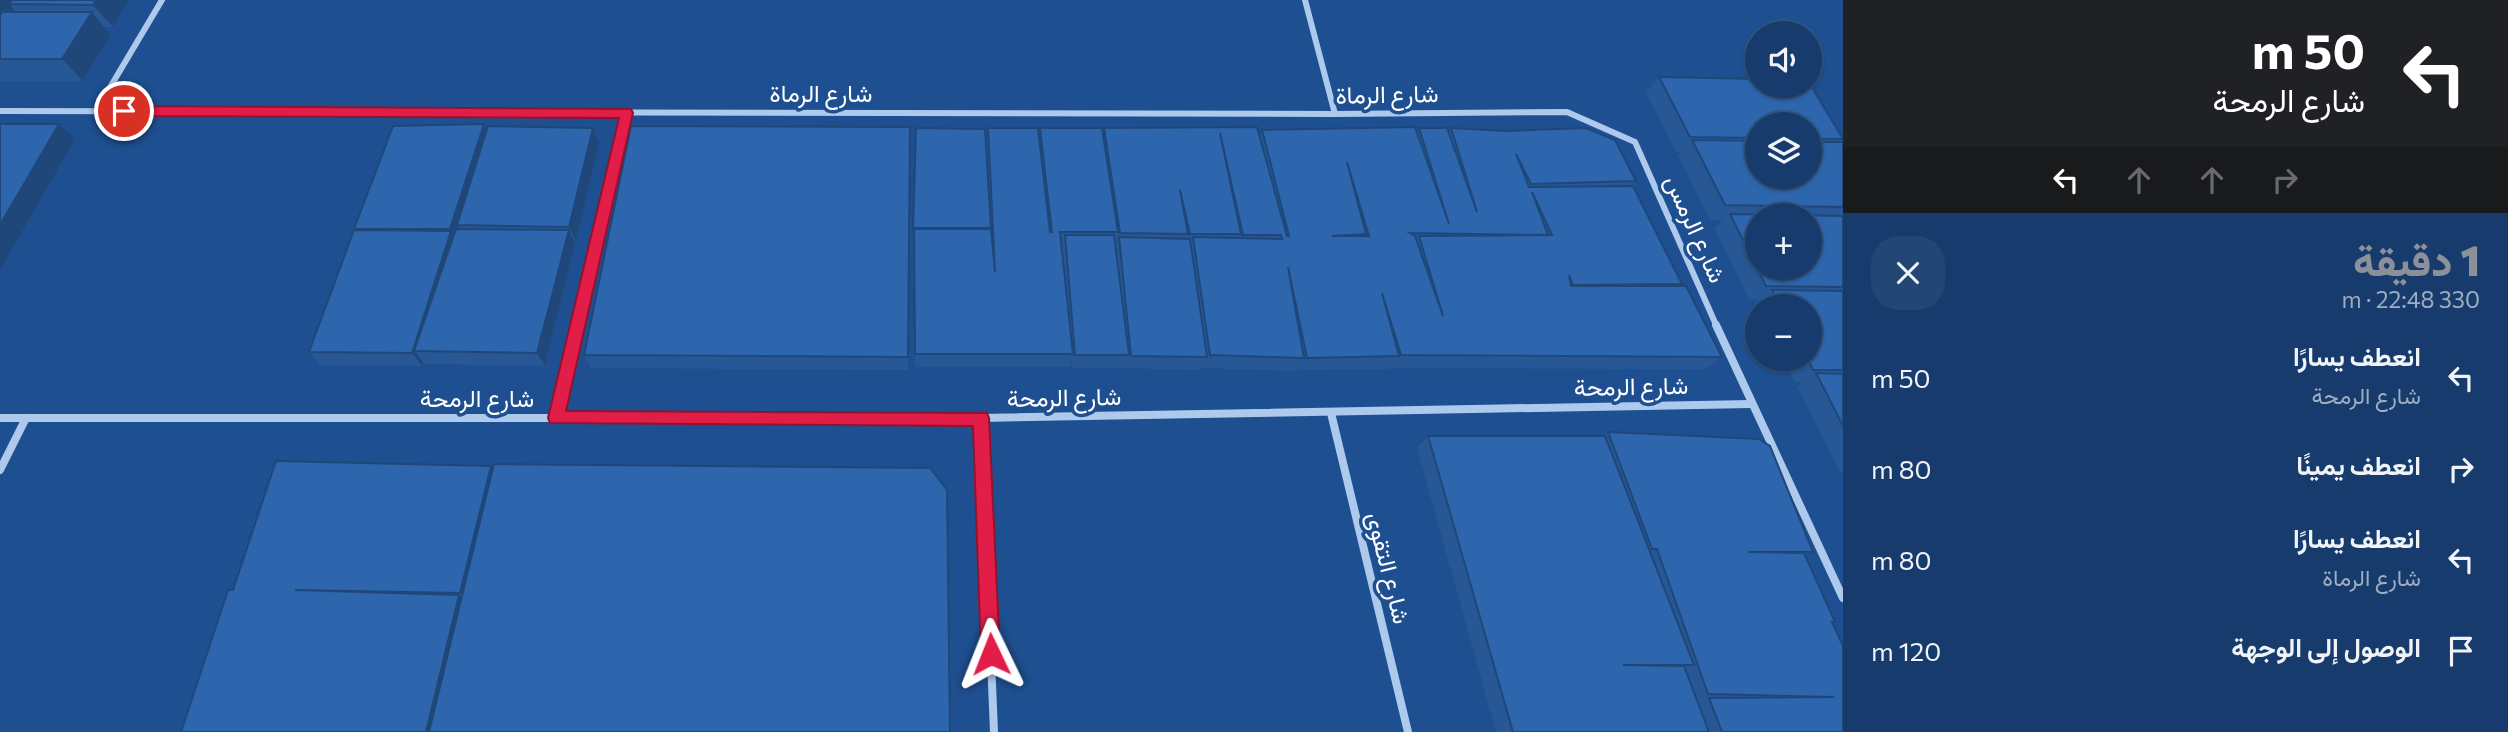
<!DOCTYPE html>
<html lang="ar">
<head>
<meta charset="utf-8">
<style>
  :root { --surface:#163b6c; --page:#234674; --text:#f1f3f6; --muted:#9eadc2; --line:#35557f; --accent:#8c9099 }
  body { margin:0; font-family:Commissioner,Vazirmatn,sans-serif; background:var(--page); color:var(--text); direction:rtl; height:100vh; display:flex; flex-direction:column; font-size:26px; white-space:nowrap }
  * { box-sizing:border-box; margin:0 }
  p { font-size:23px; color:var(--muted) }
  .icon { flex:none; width:38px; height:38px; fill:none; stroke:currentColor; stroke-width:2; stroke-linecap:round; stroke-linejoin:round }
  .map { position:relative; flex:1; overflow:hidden; direction:ltr }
  .drawer { display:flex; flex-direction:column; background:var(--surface); width:665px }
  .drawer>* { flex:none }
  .hud { background:#202124; color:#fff; overflow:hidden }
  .controls { position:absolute; left:1745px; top:21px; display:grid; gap:14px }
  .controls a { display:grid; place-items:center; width:77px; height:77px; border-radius:50%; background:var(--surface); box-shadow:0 2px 5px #0004,0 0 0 2px var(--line); font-size:35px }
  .pin { position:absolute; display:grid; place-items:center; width:60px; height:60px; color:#fff; margin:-30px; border:4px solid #fff; border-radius:50%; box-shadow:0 2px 7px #0007 }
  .me { position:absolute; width:77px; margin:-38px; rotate:358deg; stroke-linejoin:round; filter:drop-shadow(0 0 5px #0008) }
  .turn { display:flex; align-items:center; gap:24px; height:147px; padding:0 28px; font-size:32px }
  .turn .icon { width:91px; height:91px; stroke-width:2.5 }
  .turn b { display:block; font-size:49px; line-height:60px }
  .lanes { display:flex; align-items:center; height:66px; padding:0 28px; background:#0003; justify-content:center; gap:35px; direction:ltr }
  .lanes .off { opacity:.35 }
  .round { display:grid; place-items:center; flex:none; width:74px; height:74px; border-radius:28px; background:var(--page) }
  .overview { display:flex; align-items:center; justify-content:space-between; height:119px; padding:0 28px }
  h1 { font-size:42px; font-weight:800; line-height:52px; color:var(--accent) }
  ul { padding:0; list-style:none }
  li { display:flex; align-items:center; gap:21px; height:91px; padding:0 28px }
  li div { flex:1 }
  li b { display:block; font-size:26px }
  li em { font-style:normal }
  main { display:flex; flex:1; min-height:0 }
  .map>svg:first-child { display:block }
</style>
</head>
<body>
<main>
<section class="drawer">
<div class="hud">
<div class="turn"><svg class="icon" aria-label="left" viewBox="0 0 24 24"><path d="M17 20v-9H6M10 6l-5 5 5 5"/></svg><div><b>50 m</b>شارع الرمحة</div></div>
<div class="lanes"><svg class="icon" aria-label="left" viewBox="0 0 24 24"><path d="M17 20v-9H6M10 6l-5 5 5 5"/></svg><svg class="icon off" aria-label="ahead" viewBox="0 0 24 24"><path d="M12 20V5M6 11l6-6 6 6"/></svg><svg class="icon off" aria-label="ahead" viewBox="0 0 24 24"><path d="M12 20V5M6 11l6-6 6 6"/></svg><svg class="icon off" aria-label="right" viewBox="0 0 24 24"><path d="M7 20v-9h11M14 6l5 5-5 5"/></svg></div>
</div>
<div class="overview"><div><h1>1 دقيقة</h1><p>330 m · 22:48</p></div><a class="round"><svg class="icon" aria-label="close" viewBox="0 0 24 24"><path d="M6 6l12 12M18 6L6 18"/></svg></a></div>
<ul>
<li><svg class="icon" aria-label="left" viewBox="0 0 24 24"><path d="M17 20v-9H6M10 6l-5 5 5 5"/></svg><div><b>انعطف يسارًا</b><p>شارع الرمحة</p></div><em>50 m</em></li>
<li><svg class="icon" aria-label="right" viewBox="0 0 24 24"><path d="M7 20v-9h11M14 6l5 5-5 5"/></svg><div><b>انعطف يمينًا</b></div><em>80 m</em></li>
<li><svg class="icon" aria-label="left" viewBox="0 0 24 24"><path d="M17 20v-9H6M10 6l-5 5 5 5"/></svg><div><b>انعطف يسارًا</b><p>شارع الرماة</p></div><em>80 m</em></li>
<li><svg class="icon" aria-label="arrive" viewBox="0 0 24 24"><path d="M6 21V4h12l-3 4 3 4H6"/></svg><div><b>الوصول إلى الوجهة</b></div><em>120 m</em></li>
</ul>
</section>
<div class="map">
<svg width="1843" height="732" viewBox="0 0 1843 732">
  <rect width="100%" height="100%" fill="#1e4f90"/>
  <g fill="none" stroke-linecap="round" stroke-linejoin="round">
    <g stroke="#adcaed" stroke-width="6">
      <polyline points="1305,0 1335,114"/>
      <polyline points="0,111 1335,114 1567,112 1635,142 1717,327"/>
      <polyline points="96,111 162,0"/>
      <polyline points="577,327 627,113"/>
    </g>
    <g stroke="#adcaed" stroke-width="8">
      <polyline points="1716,325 1843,598"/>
      <polyline points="1331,413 1408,732"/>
      <polyline points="0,418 981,418 1751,404"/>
      <polyline points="556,418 578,325"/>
      <polyline points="981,418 994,732"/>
      <polyline points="0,470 26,418"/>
    </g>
  </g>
  <g fill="#275895" fill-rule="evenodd">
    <polygon points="0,0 129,0 113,27 105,27 111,35 83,81 0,81"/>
    <path d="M1659 77 1757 79V86H1810V84L1843 139 1840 142H1843V473H1840L1797 386 1802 383 1795 382 1783 359H1810V306L1757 307 1755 304 1760 300 1749 299 1714 228 1723 220H1710L1678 155 1681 152H1676L1646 93ZM1757 124H1810V177H1757ZM1757 215H1810V268H1757Z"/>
    <polygon points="484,124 487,130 599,143 576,241 574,241 575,244 545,366 425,364 423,362 422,366 321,365 309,352 355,230 354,229"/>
    <polygon points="910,127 908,370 591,368 584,355"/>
    <polygon points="988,128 1039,136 1040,128 1103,133 1104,128 1260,136 1262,130 1417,131 1419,128 1449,131 1451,128 1636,181 1631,186 1682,284 1679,286 1722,357 1705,369 1391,368 1391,366 1389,369 1299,370 1298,367 1296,371 1204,368 1203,366 1201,370 1126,368 1126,365 1125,368 1072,368 1072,360 1070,367 915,367 913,228 989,197 987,143"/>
    <polygon points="1608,432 1813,552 1805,555 1835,622 1832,623 1843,732 1496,732 1417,448 1428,436 1603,436"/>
    <polygon points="493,469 950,732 233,590"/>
  </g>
  <g fill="#204779">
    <polygon points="0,0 26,0 9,4 17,13 10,24 0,13"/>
    <polygon points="96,0 129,0 113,27 93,5"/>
    <polygon points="92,12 111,35 83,81 62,59"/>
    <polygon points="59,124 75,139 0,270 0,225"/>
    <polygon points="484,124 492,139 457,225 462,234 459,244 450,229"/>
    <polygon points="593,128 599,143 576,241 569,227"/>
    <polygon points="569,230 575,244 545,366 537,353"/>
    <polygon points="451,231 460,245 414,351 423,362 422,366 412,353"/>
    <polygon points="491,466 500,477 471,602 460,593"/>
    <polygon points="459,595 470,604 440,732 426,732"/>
  </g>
  <g fill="#2d66ad" stroke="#204779" stroke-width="2" fill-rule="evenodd">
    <polygon points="12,0 96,0 93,5 9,4"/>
    <polygon points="2,12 92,12 62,59 0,59 0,16"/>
    <polygon points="1659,77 1757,79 1757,86 1810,86 1810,84 1843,139 1810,139 1810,124 1757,124 1757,138 1690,137"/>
    <polygon points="0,124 59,124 0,225"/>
    <polygon points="484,124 450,229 354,229 393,126"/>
    <polygon points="488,126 593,128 569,227 457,225"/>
    <polygon points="631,126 910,127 908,357 584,355"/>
    <path d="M1257 127 1287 236H1289L1262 130 1415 127 1449 224 1419 128H1447L1477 212 1451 128 1506 131 1586 128 1615 140 1636 181 1531 184 1516 154 1529 187 1633 186 1682 284 1573 285 1569 275 1571 286H1686L1722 357 1401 355 1382 293 1399 356 1307 358 1288 267 1304 358 1210 355 1193 237 1282 239 1281 235H1243L1220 133 1241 234H1190L1180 190 1188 234 1120 233 1104 128ZM1347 162 1369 236H1332L1366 234ZM1532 192 1552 235 1419 236 1443 316 1415 236 1410 233 1548 235Z"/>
    <polygon points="916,128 985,129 991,228 913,228"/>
    <polygon points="988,128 1038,128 1050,232 1052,232 1040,128 1102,128 1118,232 1060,232 1073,354 915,354 914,229 991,229 995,272"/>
    <polygon points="1692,140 1757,141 1757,177 1810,177 1810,142 1843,142 1843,207 1725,205"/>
    <path d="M1730 214 1843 216V287L1766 286ZM1757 215H1810V268H1757Z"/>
    <polygon points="456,229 569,230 537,353 414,351"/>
    <polygon points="354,230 451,231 412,353 309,352"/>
    <polygon points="1065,235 1114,235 1129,355 1075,355"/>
    <polygon points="1119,237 1190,239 1207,357 1131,356"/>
    <polygon points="1772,290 1843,291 1843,370 1813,370 1808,359 1810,359 1810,306 1781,306"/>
    <polygon points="1816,373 1843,374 1843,426"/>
    <polygon points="1608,432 1759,439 1770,446 1813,552 1748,552 1804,553 1835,622 1832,622 1843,646 1843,732 1722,732 1709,698 1834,697 1708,694 1657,549 1652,549"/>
    <polygon points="1428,436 1605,436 1694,665 1623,665 1684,666 1709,732 1513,732"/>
    <polygon points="276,461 491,466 460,593 295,590 459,595 426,732 181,732 228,590 233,590"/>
    <polygon points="494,464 930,468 947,490 950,732 429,732"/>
  </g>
  <polygon fill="#e11d48" stroke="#92132f" stroke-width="2" points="124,106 631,109 633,113 566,411 987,413 989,418 1000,654 997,660 991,663 984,660 981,654 973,426 550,423 548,418 619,118 124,116 117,111"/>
  <g text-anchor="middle" stroke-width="7" stroke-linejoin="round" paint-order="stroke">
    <g font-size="24" fill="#fff" stroke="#1e4f90">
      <text x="821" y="102">شارع الرماة</text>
      <text transform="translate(1387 95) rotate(-1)" y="8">شارع الرماة</text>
      <text transform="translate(1695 229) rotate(66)" y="8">شارع الرمس</text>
      <text transform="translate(1631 387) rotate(-1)" y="8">شارع الرمحة</text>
      <text transform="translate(1064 398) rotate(-1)" y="8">شارع الرمحة</text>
      <text x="477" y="407">شارع الرمحة</text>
      <text transform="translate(1388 568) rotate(76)" y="8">شارع التقوى</text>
    </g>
  </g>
</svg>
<div class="controls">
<a><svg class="icon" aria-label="sound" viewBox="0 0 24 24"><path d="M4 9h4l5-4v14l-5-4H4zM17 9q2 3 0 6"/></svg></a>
<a><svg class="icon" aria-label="layers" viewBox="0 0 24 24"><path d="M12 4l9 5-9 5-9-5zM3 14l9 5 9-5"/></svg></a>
<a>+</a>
<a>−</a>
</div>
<div class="pin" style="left:124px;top:111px;background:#d93025"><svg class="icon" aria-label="arrive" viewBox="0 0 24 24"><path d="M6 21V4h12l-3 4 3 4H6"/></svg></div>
<svg class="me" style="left:991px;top:654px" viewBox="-20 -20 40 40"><path d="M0-17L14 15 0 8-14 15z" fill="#e11d48" stroke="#fff" stroke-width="4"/></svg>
</div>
</main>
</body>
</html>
